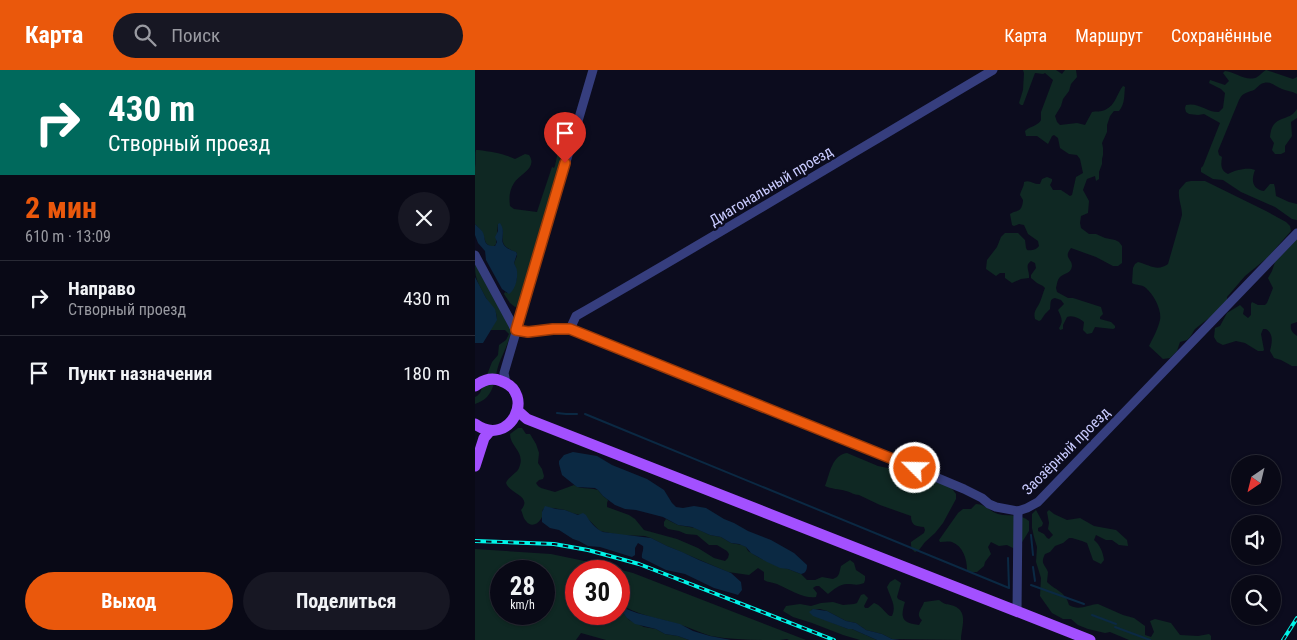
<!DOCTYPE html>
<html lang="ru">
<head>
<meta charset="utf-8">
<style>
  :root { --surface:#090916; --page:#171723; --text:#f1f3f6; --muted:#999aa1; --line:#292a35; --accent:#ea580c }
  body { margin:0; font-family:"Roboto Condensed",sans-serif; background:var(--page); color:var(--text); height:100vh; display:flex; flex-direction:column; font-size:19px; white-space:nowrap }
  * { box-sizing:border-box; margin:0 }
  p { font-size:16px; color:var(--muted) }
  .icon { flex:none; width:28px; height:28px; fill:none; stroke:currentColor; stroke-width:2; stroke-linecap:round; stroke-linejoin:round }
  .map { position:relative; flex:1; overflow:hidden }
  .panel { display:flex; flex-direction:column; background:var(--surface); width:475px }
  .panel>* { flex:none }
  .banner { background:#00695c; color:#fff; overflow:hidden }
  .needle { width:32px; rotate:215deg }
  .buttons { position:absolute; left:756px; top:385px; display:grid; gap:10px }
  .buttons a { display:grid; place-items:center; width:50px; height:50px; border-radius:50%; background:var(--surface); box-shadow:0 1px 4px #0004,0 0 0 1px var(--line); font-size:25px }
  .speed { position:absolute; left:15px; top:490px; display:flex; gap:10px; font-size:25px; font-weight:700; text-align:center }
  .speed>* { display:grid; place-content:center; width:65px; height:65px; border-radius:50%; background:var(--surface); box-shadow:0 1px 4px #0004,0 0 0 1px var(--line); line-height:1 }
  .speed small { font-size:12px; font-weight:400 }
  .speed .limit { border:8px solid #d22; background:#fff; color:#111 }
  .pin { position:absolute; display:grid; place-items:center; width:42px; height:42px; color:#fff; margin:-51px -21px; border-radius:50% 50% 50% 0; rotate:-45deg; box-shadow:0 0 5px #0007 }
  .pin .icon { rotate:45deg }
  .me { position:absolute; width:55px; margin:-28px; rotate:293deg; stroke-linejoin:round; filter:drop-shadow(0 0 4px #0008) }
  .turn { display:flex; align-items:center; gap:18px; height:105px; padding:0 25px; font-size:22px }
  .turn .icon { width:65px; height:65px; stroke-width:2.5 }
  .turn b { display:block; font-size:35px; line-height:42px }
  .round { display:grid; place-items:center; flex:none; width:52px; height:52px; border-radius:26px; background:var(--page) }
  .overview { display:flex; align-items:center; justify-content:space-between; height:85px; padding:0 25px }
  h1 { font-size:30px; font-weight:700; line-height:38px; color:var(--accent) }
  .action { display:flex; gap:10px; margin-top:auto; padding:10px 25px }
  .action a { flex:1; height:58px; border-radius:30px; background:var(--accent); color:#fff; font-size:20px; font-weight:700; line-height:58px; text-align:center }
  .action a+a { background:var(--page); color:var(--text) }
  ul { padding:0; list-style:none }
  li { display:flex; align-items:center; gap:15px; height:75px; padding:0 25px; border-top:1px solid var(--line) }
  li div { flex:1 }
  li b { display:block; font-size:19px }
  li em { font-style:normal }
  header { display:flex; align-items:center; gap:30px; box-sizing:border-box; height:70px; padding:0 25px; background:var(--accent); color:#fff }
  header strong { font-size:24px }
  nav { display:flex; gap:28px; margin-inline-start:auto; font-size:18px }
  .search { width:350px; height:45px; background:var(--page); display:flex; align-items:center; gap:12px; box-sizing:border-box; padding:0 18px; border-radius:28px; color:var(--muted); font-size:19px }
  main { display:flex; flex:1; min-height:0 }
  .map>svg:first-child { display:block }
</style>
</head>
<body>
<header>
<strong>Карта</strong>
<div class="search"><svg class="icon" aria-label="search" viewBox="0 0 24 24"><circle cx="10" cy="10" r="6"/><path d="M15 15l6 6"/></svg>Поиск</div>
<nav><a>Карта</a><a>Маршрут</a><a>Сохранённые</a></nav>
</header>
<main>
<section class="panel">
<div class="banner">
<div class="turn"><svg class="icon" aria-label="right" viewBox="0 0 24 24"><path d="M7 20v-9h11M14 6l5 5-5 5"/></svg><div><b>430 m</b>Створный проезд</div></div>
</div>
<div class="overview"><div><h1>2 мин</h1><p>610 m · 13:09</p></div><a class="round"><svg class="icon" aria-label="close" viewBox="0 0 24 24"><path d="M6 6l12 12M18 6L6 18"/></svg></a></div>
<ul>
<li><svg class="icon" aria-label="right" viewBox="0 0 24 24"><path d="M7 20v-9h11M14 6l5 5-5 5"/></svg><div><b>Направо</b><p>Створный проезд</p></div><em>430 m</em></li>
<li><svg class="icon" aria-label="arrive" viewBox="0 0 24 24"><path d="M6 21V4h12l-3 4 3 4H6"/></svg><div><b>Пункт назначения</b></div><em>180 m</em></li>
</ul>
<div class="action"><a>Выход</a><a>Поделиться</a></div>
</section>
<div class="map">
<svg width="822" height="570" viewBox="0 0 822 570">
  <rect width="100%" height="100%" fill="#0c0c1e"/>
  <g fill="#0f2823" fill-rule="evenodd">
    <path d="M548 0H581L587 4 590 0H601L602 7 596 14 594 21 588 29 586 36 580 46 582 52 585 55 602 53 610 55 617 42C621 41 626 42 630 40 641 35 642 23 648 16L650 17C649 26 650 34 644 41H639L635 46 632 55V62L627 73 628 78V85L627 89V94L624 102V109L621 111 620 106 612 109 608 120 614 131 613 143 606 146 605 153 606 158 614 164H621L630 168 640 170 644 172 647 176V193L643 196H638L621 187 596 178C588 188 597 188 597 196 596 204 589 203 585 207 582 210 582 215 581 218L582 222 593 228H598L626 237 628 244 625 247V249L636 252 640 256V258L638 259 620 257 617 263 612 264 608 260 609 252C604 248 598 245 592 247L588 255V259L585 260 584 258C589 251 586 247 583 240L589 234 586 230 580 228C574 229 576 234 575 239L570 244 566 250 564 251 560 249C558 241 562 239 565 232 567 227 568 223 570 218L568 216 562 213 556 208V205L561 198 560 193 556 191C549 196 555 201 554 208L546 209 537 213 530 208V203H525L521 206 511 199 512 190 522 177 526 167 530 163H543L550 170 551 178 552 180C557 181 561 180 564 176L563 171 553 164 549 155 544 154 539 156 537 155 535 144C538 141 544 142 546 138 547 137 548 132 548 130L545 125C546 120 549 117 549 112 555 109 559 115 565 114L567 109 572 107 577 109V111L575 115 578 120H586L595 126 597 125 601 107 608 103 605 89 602 85 594 84 585 78 583 68 579 65 577 66 573 74 562 66H551L550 61C555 56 563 56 566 50V42L578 10 570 3 568 4 560 3 548 35H546L544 33 548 20 549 3Z"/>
    <path d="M791 0 818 9 822 7V24C817 21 812 21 807 19 801 17 796 11 789 13 783 14 782 20 776 21 770 23 767 24 764 30L743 81 744 85 747 87C746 94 745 100 753 104 760 100 773 97 780 100 776 110 777 119 789 121L795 114H799L800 118 801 126 814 132 822 134V150L817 149 800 137 766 122 748 110 738 109 726 102V98L728 96 745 53 729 44 723 45 714 44 711 42 710 38 711 35C724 32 733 43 744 42L748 38 750 23 746 19 734 13 735 10 750 15 754 11 748 3 750 1C760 2 770 11 780 8 784 7 787 2 791 0Z"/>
    <path d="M822 39V48L816 52 817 66 810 76V82L806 84H800L797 80 799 73 795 67C797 43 814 53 822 39Z"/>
    <path d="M84 58 93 59 96 62 46 233 43 236 40 237 35 233 29 224 30 222 32 223C43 214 44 206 39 193L42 186V183C29 177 26 175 28 161L23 154 21 174 18 177C9 174 11 172 8 164 7 161 3 157 0 154V97C1 92 0 85 1 80H3C17 82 27 83 40 89L50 84 54 85C63 98 45 104 39 113 34 121 34 128 35 136L39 139 62 142 77 97 79 98 80 96 84 76 78 62 81 59Z"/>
    <path d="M716 111H730L791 141 811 152 815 156 816 161 792 188 770 206 752 227V231L739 244 720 259 715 267 712 270 705 272 702 281 695 288 688 289 674 276C678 268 683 259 685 250 687 240 679 225 671 218 667 214 662 216 657 213L658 198 660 194 663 192C675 195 682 202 693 194L707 145C707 136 703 129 704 120L711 112Z"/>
    <path d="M822 169V252L816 254C815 260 817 262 822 266V296H817L806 290 799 288 795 281C797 273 799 264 791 259H788L786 264 789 280 788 281H783L770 273 761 271 748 275 742 272 739 267 740 258 745 256 752 243 765 235 769 239 768 244 773 248 776 245V234L777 232 783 235H790L792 233 798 218 793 208 797 201 800 192Z"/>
    <path d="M0 193 36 260V264C33 273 29 282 25 291 18 308 22 327 0 334V327L2 326 5 323 17 292 23 285 24 275 31 270 34 264 30 260H15C28 243 19 242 11 228 8 222 4 216 2 210 0 205 0 199 0 193Z"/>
    <path d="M43 358H47L51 364H55L61 374 64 383 63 393 67 399 69 406 68 409 64 410 61 413 63 416 66 418 80 422 99 415C106 420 115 417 123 420L128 426 133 430 132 433V437L154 445 160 449 169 460 202 469 223 478 239 488 250 491 253 488 254 484 252 481 242 475H234L222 465 211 464 204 461 193 459 189 456V452L191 449 203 455 220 458 235 465 246 467 256 473 267 475 271 477 273 481 283 487 302 496 313 499 326 504 332 510H340L347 507 358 509 362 507 364 504 366 496 375 490 379 493 381 500 390 506V510L389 513C382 516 379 514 372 514 365 514 358 520 353 524L344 516H341L338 518 342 523 341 527C329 529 315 520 304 515 299 512 294 513 289 510V502L283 498 274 505 253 502 192 476 176 468 170 466 145 465 125 461 113 449 105 445 97 443 90 440 78 438 68 439C67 442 68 444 67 447 64 454 56 458 51 451 48 448 48 444 46 440 58 426 35 424 31 413 34 406 42 403 44 398 51 382 35 377 35 364Z"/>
    <path d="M372 383 403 396 422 400 437 409 467 413 474 416 478 420 481 424V429L468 453 460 463 450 472 444 480 440 482C436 479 436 476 436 472L449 463 450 460 449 457C441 456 436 456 436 446L405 435 384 425C379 425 376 422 371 421 364 419 356 419 350 416 355 403 357 385 372 383Z"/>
    <path d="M501 434C510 434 514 441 523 444 533 447 544 443 554 451V461L544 477 540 479 532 475 524 476 516 472 513 477 516 484 510 492 509 496 502 502H494L492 500C492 489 488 476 477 472 473 471 469 472 465 472L464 470 483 443 488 439H496Z"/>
    <path d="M561 440 568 453 567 456 563 458V461L569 464 572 468 574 469 578 465 573 459 574 453 572 442 574 440 579 444 592 450 605 448 619 456 641 460 652 470 653 476 644 475 637 470H631L621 465 619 470C625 475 628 482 629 490L626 494 618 490 612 473 607 471 597 468H594L588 473 580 476 575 482 570 484C565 494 570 494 573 502L572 512C580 520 591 522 594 535 604 541 612 535 623 534L648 545 659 548 670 556V565L676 567 679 562 675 551 680 549 696 553 705 565 723 566 734 564 736 566V570H654L635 562 630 563 613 559 603 555 596 549H588L577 543 565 526 566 508 561 492 562 477 559 467 557 458V444Z"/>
    <path d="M0 479 76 484 119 493 158 503 331 570H314L312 569 305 570C282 570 258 570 236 566 225 563 214 557 203 554 186 549 168 546 152 538L146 540 154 550 169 557 181 559 190 564 203 566 214 570H131L106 563 101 570H0ZM26 501H69V544H26ZM101 501H144V544H101Z"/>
    <path d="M420 509 426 513 422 527 423 529 430 532C425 548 427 553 444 555L447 550C440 544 447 539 449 532L464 530C471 536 472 533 479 536 494 542 486 558 486 570L417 569 407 564 391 560 381 553 371 551 352 541 345 539 336 540 338 545 373 559H377L402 570H385L368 565 337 553 318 547 308 541 311 536 325 534 336 536 346 533 358 532 368 535 379 534 382 533 386 525 389 524 393 528 389 536 390 538H393L399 533C406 535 409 542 415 546H417C422 536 415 527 412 517L415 512Z"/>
  </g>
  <g fill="#0b2943">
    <path d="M25 153C34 166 17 174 41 182L42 184 39 193C40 196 42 198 42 201 43 209 40 220 34 224L27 219 11 190 10 181 3 173 0 165V154C2 156 5 159 7 161 12 168 6 176 20 176L22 172 20 167 23 161V154Z"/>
    <polygon points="0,207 11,228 20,239 21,243 22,250 8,273 0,273"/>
    <path d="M98 382 122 386 137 395 172 409 189 420 197 433 201 437 208 438 219 436 231 438 249 449 259 453 273 461 296 470 319 483 332 495C332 500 331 503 326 504L313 499 305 498 292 492 276 483 271 477 264 474 256 473 246 467 235 465 217 457 203 455 188 447 161 440 150 439 140 435 128 426 123 420 120 418 102 417 87 405 84 394V391L89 385Z"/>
    <path d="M70 436 81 439 90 440 103 445 108 443 111 445C114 451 121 459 128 462L176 468 192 476 207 482 224 490 256 503 266 512 267 520 263 525 260 524 239 518 210 504 191 500 167 488C166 484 169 481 168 476L163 473 160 478V485L157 487 125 477 113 476 104 471 98 469 84 460 75 458 67 452V442Z"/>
    <polygon points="146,537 162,543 205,554 218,561 235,566 256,570 214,570 203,566 190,564 181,559 160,554 152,548 146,540"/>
    <polygon points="338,539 352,541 371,551 381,553 391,560 407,564 417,569 425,570 402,570 377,559 373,559 338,546 334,542"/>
  </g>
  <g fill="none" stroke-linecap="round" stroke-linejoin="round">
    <g stroke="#0b2943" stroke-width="2">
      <polyline points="82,343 91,344 102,344"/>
      <polyline points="110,344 534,518 533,488"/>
      <polyline points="556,465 558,485"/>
      <polyline points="558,497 560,511"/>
      <polyline points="556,515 609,534"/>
      <polyline points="617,545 641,554"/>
      <polyline points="640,557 675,570"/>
    </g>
    <g stroke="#363e7e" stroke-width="9">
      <polyline points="0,185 41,261"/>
      <path d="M95 259 101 246C241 166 379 82 518 0"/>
      <polyline points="41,261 53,263 78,259 95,259 396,380 489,419 507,428 514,434 521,437 543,441 552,438 563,432 822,163"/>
      <polyline points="31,313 29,303 118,0"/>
      <polyline points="542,542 543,441"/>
    </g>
    <g stroke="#a350ff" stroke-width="11">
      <path d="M0 316C8 310 17 307 26 311 62 323 35 379 0 354"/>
      <polyline points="43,341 52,349 615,570"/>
      <polyline points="0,396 9,368 15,361"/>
    </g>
    <g stroke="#00f4e8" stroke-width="4">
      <g id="rail">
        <polyline points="0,471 79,474 113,480 164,494 359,570"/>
        <polyline points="808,570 822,548"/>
      </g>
    </g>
    <use href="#rail" stroke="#0c0c1e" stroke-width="2" stroke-dasharray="5.5" stroke-linecap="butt"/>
  </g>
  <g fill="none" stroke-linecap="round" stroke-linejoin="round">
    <g stroke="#983908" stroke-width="12">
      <polyline id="route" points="90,93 41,260 53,262 78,259 95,259 440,398"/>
    </g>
    <use href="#route" stroke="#ea580c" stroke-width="9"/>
  </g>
  <g text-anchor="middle" stroke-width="4.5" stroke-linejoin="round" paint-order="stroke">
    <g font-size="15" fill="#c9cbff" stroke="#0c0c1e">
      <text transform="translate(296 116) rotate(-31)" y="5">Диагональный проезд</text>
      <text transform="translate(591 381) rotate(-45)" y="5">Заозёрный проезд</text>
    </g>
  </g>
</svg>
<div class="buttons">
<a><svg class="needle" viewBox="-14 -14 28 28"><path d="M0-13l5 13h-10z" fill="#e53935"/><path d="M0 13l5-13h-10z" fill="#999aa1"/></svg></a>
<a><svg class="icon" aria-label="sound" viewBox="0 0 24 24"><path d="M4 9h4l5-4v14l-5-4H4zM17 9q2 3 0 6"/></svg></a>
<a><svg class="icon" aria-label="search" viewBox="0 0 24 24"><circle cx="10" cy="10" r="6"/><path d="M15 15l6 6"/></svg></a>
</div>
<div class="speed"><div>28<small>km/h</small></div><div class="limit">30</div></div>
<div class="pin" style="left:90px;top:93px;background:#d93025"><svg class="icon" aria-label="arrive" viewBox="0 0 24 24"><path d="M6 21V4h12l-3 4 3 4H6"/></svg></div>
<svg class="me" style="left:440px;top:398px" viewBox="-20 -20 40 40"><circle r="17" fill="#ea580c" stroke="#fff" stroke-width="3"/><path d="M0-11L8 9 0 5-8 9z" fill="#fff"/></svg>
</div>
</main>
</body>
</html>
